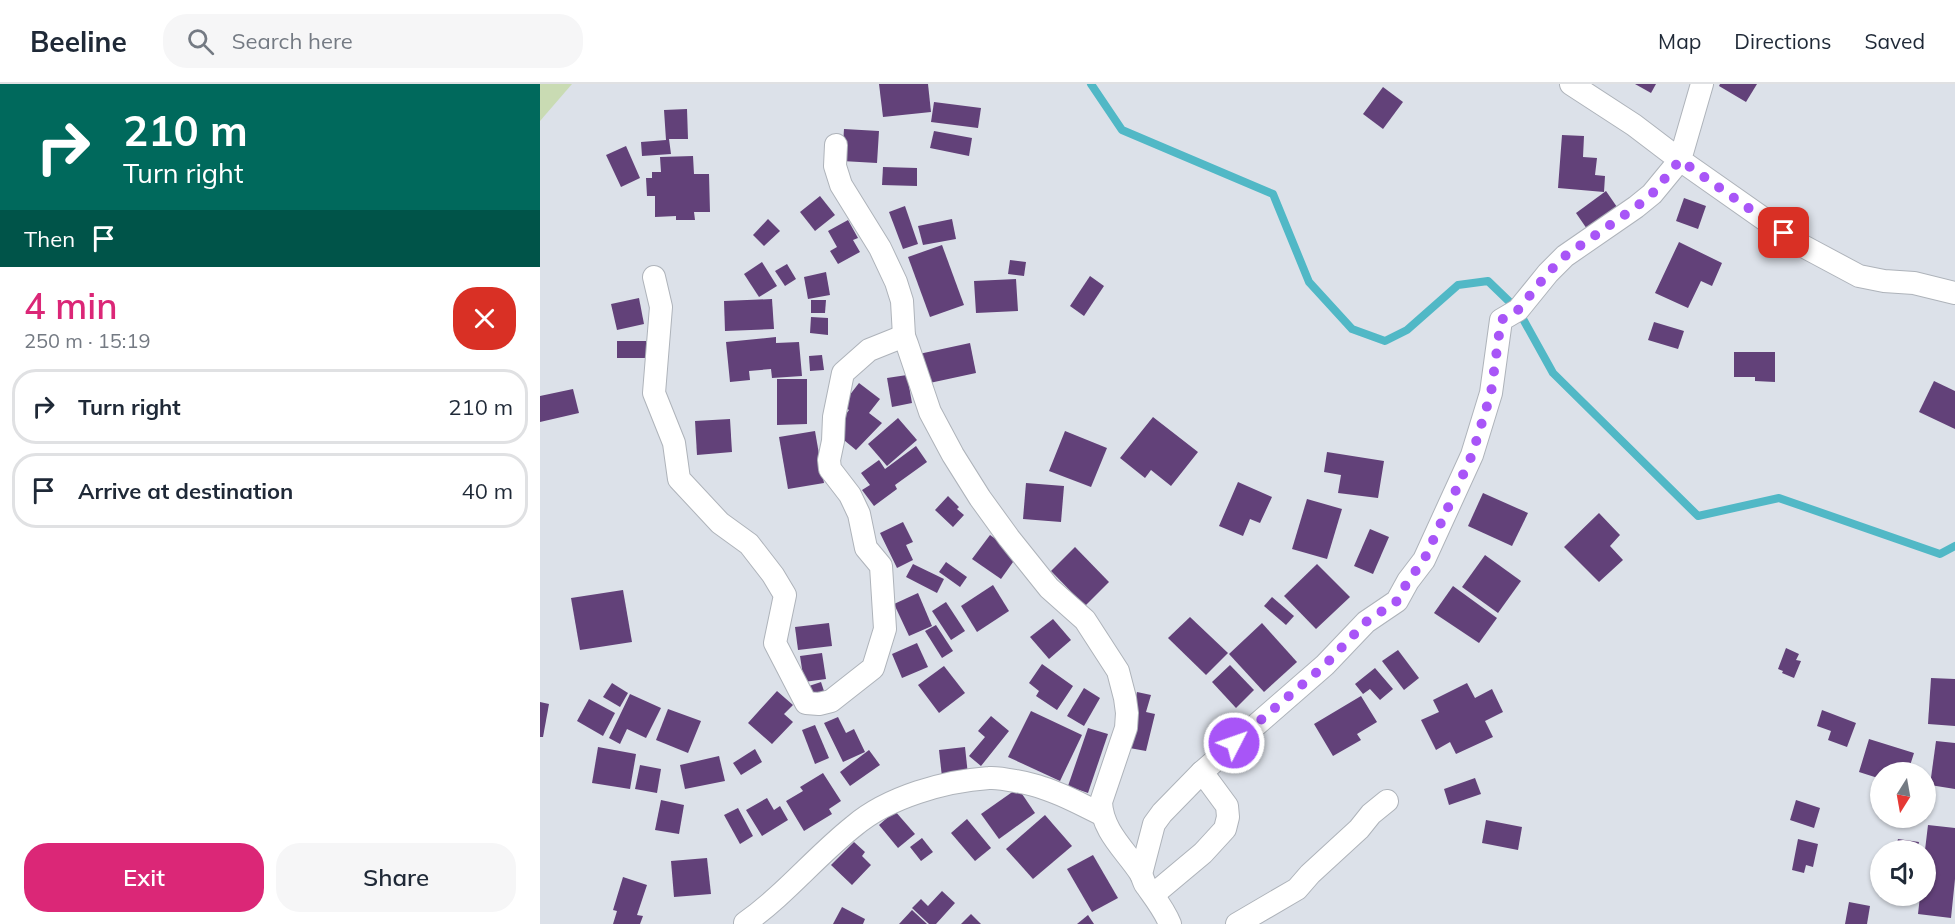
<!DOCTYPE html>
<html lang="en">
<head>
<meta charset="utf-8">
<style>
  :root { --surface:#fff; --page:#f6f6f7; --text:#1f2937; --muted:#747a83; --line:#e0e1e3; --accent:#db2777 }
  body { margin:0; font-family:Mulish,sans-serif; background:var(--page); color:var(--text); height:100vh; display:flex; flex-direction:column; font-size:22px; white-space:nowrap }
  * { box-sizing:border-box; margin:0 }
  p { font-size:20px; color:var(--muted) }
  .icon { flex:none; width:33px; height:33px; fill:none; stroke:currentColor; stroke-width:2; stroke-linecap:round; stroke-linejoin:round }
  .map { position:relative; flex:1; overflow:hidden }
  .panel { display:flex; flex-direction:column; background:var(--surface); width:540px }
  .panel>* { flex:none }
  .guide { background:#00695c; color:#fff; overflow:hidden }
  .needle { width:39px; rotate:191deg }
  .buttons { position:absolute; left:1330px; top:678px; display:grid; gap:12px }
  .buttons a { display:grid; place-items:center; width:66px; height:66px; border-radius:50%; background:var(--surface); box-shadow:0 2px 4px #0004; font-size:30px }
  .pin { position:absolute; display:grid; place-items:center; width:51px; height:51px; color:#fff; margin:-26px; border-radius:12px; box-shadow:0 3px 9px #0006 }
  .me { position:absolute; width:66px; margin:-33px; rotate:49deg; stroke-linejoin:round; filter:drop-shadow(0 0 4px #0008) }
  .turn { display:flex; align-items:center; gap:21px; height:126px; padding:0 24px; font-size:27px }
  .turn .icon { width:78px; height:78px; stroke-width:2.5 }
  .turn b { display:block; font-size:42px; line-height:51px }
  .then { display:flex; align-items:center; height:57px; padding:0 24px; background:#0003; gap:12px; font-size:22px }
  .round { display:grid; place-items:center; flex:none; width:63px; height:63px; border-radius:24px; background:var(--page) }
  .overview { display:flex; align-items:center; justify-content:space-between; height:102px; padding:0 24px }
  h1 { font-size:36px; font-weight:600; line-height:45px; color:var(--accent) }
  .action { display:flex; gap:12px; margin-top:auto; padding:12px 24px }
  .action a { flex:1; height:69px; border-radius:24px; background:var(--accent); color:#fff; font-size:24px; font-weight:600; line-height:69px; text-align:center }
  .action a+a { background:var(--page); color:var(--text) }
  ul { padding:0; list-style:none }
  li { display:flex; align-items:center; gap:18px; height:75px; margin:0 12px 9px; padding:0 12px; border:3px solid var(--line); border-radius:24px }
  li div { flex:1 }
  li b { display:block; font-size:22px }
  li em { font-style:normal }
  header { display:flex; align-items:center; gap:36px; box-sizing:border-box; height:84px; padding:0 30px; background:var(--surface); border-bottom:2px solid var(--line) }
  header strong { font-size:28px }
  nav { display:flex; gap:33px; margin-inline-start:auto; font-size:21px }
  .search { width:420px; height:54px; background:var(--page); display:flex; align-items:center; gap:15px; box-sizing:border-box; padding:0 21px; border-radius:24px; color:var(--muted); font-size:22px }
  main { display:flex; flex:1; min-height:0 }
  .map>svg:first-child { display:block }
</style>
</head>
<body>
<header>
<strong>Beeline</strong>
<div class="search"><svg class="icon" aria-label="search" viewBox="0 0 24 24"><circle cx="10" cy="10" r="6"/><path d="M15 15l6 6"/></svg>Search here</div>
<nav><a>Map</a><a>Directions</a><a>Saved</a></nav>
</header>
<main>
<section class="panel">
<div class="guide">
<div class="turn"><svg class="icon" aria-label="right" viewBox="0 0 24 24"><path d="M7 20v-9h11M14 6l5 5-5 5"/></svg><div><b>210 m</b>Turn right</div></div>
<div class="then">Then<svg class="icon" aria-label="arrive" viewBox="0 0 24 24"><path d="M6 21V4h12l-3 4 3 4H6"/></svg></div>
</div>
<div class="overview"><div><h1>4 min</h1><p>250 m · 15:19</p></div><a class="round" style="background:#d93025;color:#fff"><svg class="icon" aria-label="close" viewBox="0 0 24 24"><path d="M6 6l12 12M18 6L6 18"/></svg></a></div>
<ul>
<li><svg class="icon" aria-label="right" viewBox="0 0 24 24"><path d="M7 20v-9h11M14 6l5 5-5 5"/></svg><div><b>Turn right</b></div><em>210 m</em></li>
<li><svg class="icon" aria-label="arrive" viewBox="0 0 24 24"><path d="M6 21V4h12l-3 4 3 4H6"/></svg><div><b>Arrive at destination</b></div><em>40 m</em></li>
</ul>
<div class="action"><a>Exit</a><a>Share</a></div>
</section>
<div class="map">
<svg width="1415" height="840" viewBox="0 0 1415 840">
  <rect width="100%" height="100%" fill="#dce1e9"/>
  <polygon fill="#c9dbb3" points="0,0 32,0 0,37"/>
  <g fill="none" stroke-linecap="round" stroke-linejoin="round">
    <polyline stroke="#51b8c6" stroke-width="8" points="551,0 582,46 733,110 769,198 812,245 845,257 867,246 918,201 948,197 978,226 1013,289 1158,432 1239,414 1400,470 1415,462"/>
  </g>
  <g fill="#624179">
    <polygon points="339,0 388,0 391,28 343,33"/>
    <polygon points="1095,0 1116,0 1111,9"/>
    <polygon points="1180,0 1217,0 1206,18 1179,2"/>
    <polygon points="843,3 863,18 843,45 823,30"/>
    <polygon points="394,18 441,24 438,44 391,38"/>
    <polygon points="147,25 148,55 129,55 131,70 102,72 101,58 126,56 124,26"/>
    <polygon points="304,45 339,47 337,79 302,77"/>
    <polygon points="394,47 432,54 429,72 390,64"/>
    <polygon points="1022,51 1044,52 1043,73 1057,74 1055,91 1065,92 1064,108 1018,104"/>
    <polygon points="86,62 100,94 81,103 66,71"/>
    <polygon points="153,72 154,90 169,90 170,128 154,128 155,136 136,136 136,132 115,133 115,112 107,112 106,94 112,94 112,88 121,88 120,73"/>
    <polygon points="343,83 377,84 377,102 342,101"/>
    <polygon points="1066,107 1077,123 1047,145 1036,129"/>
    <polygon points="280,112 295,131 275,147 260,128"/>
    <polygon points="1144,114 1166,122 1158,145 1136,137"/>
    <polygon points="365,122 378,160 363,165 349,128"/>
    <polygon points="228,135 240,147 224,162 213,151"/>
    <polygon points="412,135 416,155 383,161 378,142"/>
    <polygon points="308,136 318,154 313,156 320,168 298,180 290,167 297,163 288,147"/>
    <polygon points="1139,158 1182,179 1172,202 1161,197 1148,224 1115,209"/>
    <polygon points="402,161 424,221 390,233 368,173"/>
    <polygon points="470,176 486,178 484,192 468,190"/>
    <polygon points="222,178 237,202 219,213 204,190"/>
    <polygon points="247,180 256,195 245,202 235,187"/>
    <polygon points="286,188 290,211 268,215 264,193"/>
    <polygon points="550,192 564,202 544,232 530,222"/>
    <polygon points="476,195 478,227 436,229 434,197"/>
    <polygon points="99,214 104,240 77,246 71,220"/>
    <polygon points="232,215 234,245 185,247 184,217"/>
    <polygon points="271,216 286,216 285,229 271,229"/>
    <polygon points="271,233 288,234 288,251 270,249"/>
    <polygon points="1114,238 1144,247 1138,265 1108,256"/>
    <polygon points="236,253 236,259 259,258 262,292 232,294 231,285 209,287 210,296 190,298 186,258"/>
    <rect x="77" y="257" width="29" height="17"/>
    <polygon points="430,259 436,289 385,300 379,270"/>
    <polygon points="1194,268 1235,268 1235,298 1215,297 1215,293 1194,293"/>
    <polygon points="282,271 284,286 270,287 269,272"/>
    <polygon points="367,291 372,319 352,323 347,294"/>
    <polygon points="237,295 267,295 267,340 237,341"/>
    <polygon points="1394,297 1415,307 1415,345 1379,328"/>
    <polygon points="319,299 340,315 329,329 342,339 316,366 293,347 309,326 302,321"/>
    <polygon points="33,305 39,329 0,338 0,312"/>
    <polygon points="613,333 658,368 631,402 611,386 605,394 580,374"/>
    <polygon points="358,334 377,356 347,382 328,360"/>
    <polygon points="190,335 192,368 157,371 155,337"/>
    <polygon points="275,347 284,399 248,405 239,353"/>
    <polygon points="525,347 567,364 551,403 509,387"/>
    <polygon points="376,362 387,378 355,401 357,405 334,422 322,406 330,401 321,389 339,376 345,385"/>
    <polygon points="787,368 844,377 838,414 798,409 801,391 784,388"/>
    <polygon points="698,398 732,413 720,439 710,435 703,452 679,442"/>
    <polygon points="486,399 524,402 521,438 483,435"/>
    <polygon points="943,409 988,429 972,462 928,442"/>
    <polygon points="408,412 419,423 417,425 424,431 413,443 395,426"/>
    <polygon points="767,415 802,425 787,475 752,465"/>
    <polygon points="1059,429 1080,451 1070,462 1083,476 1059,498 1024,463"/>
    <polygon points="363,438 373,458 366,461 373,476 357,484 340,449"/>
    <polygon points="830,445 849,453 833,490 814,482"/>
    <polygon points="450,451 478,471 461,495 432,475"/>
    <polygon points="535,463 569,498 545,522 511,487"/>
    <polygon points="945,471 981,497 958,529 922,503"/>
    <polygon points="406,478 427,493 420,503 399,488"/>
    <polygon points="373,480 404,495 397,509 366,493"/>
    <polygon points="777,480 810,513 776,545 744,512"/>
    <polygon points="453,501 469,527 437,548 421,522"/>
    <polygon points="913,502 957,534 939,559 894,529"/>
    <polygon points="83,506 92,558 40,566 31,514"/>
    <polygon points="378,509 392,542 369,552 354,520"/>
    <polygon points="732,513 754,532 746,541 724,522"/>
    <polygon points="406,518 425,547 411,556 392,527"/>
    <polygon points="650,533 688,569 666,591 628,554"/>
    <polygon points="513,535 531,556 509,575 490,553"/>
    <polygon points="289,539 292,562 258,566 255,543"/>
    <polygon points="722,539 757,578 724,608 689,570"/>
    <polygon points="396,541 413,567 402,574 385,547"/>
    <polygon points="377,559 388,583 362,594 352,570"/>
    <polygon points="1246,564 1259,570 1256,576 1261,577 1254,594 1242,589 1243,587 1238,585"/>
    <polygon points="858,566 879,594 864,606 842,577"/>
    <polygon points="282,569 286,595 264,598 260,572"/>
    <polygon points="502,580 533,602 517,626 496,612 499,607 489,599"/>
    <polygon points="690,581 714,606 696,624 672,598"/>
    <polygon points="404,582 425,609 399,629 378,601"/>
    <polygon points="835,584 853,605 840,616 830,605 823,610 815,600"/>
    <polygon points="1391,594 1415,595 1415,642 1388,640"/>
    <polygon points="281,598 286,613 271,618 266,603"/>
    <polygon points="72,599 88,609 80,623 63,613"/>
    <polygon points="927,599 935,614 952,605 963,628 945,637 953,653 916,670 910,658 896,666 881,636 899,628 893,616"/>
    <polygon points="544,604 560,614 544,642 527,632"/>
    <polygon points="237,607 253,621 244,630 253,638 232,660 208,639"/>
    <polygon points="597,608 611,611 606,628 615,630 606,667 584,663"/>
    <polygon points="90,610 121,624 106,654 87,645 80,660 69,654"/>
    <polygon points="821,612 837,638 817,650 821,656 793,672 774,640"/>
    <polygon points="49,615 75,629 63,652 37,637"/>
    <polygon points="0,618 9,620 3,653 0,653"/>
    <polygon points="128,625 161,637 148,669 116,656"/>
    <polygon points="1282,626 1316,639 1307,663 1288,656 1291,647 1277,642"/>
    <polygon points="491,627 542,651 520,697 468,673"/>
    <polygon points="451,632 469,647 441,682 429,672 445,653 438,647"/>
    <polygon points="298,633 306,649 314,645 325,668 303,678 284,639"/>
    <polygon points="275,641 289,674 275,680 262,646"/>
    <polygon points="548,644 568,650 548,709 528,702"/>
    <polygon points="1329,655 1374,669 1368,688 1341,688 1341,695 1319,688"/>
    <polygon points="1396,657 1415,659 1415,705 1390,701"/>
    <polygon points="58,663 96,670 90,705 52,699"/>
    <polygon points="425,663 428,691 402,693 399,666"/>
    <polygon points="215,665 222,678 201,691 193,679"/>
    <polygon points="329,666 340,681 310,702 300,688"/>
    <polygon points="179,672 185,697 145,705 140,681"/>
    <polygon points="100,681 121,685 117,709 95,705"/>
    <polygon points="283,689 301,717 289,725 292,730 264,747 246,717 263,707 260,703"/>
    <polygon points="935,694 941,710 909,721 904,705"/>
    <polygon points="478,704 495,729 459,755 441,730"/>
    <polygon points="227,714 234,726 240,722 248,736 222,752 206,726"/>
    <polygon points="121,716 144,721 139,750 115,746"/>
    <polygon points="1256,716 1280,724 1274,744 1250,736"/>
    <polygon points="198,724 213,752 200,760 184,731"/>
    <polygon points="355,727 375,750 358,764 339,741"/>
    <polygon points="505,731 532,762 493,795 466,765"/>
    <polygon points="427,735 451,764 435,777 411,749"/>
    <polygon points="946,736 982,743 978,766 942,759"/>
    <polygon points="1388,741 1415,744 1415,795 1411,834 1378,830 1380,812 1386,812 1385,766"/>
    <polygon points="382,754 393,768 381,777 370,763"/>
    <polygon points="1258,755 1278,760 1273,783 1266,781 1264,789 1252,786"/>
    <polygon points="1358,755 1379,758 1377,766 1355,766"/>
    <polygon points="314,758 325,768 322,772 331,781 312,801 291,781"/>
    <polygon points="553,771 578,814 552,828 527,785"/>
    <polygon points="167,774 171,810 134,813 131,777"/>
    <polygon points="83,793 107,801 97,831 103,832 100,840 73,840 77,827 73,826"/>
    <polygon points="402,807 415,819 396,840 389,840 372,824 381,815 388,822"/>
    <polygon points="1309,818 1330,822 1327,840 1305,840"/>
    <polygon points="302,823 325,835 323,840 293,840"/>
    <polygon points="372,826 387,840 359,840"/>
    <polygon points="431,830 441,840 421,840"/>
    <polygon points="548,831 554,840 537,840"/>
  </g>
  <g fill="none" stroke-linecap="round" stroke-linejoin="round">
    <g stroke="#aeb3ba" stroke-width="24">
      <g id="street">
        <polyline points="1162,0 1140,76 1261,161 1319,192 1344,197 1374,199 1415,209"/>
        <path d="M296 61 295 82 301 101 340 164 356 198 362 217 364 252 367 260 390 328 413 371 440 414 469 454 509 504 545 536 578 587 585 614 587 629 586 644 561 718C562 746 584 765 599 787 602 791 603 796 605 800 614 813 624 825 630 840"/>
        <polyline points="114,193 121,223 114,309 134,359 139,395 180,439 209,460 233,491 245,511 235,559 266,619 279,620 291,617 333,584 345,545 341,482 326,464 319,430 310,411 290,385 289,376 293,357 294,333 303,289 329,266 364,252"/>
        <polyline points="601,790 614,740 622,729 662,688 785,581 826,538 857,517 868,497 884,476 932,371 951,309 961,236 978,226 1008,189 1025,172 1096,123 1112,110 1140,76 1094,41 1031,0"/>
        <polyline points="614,810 663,769 685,745 688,733 687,722 662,688"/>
        <path d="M205 839C246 810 275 773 314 742 348 713 405 697 449 694 460 693 492 700 503 704 523 710 542 721 561 730"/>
        <polyline points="697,840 757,805 770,790 819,745 831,730 847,717"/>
      </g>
    </g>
    <use href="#street" stroke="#fff" stroke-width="22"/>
  </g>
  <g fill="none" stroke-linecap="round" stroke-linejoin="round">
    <polyline stroke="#a855f7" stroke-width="10" stroke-dasharray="0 18" points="694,659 785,581 826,538 857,517 868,497 884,476 932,371 951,309 961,236 978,226 1008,189 1025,172 1096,123 1112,110 1140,76 1244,149"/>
  </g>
</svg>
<div class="buttons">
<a><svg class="needle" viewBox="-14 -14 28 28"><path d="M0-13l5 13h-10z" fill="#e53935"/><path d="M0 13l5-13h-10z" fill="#747a83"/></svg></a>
<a><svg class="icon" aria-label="sound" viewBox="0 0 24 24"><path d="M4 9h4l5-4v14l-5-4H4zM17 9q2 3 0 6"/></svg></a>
</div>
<div class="pin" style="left:1244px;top:149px;background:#d93025"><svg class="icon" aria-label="arrive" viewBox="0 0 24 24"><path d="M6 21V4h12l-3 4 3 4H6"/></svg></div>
<svg class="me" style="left:694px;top:659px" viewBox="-20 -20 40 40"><circle r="17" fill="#a855f7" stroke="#fff" stroke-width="3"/><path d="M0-11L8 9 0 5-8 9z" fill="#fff"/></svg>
</div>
</main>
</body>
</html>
